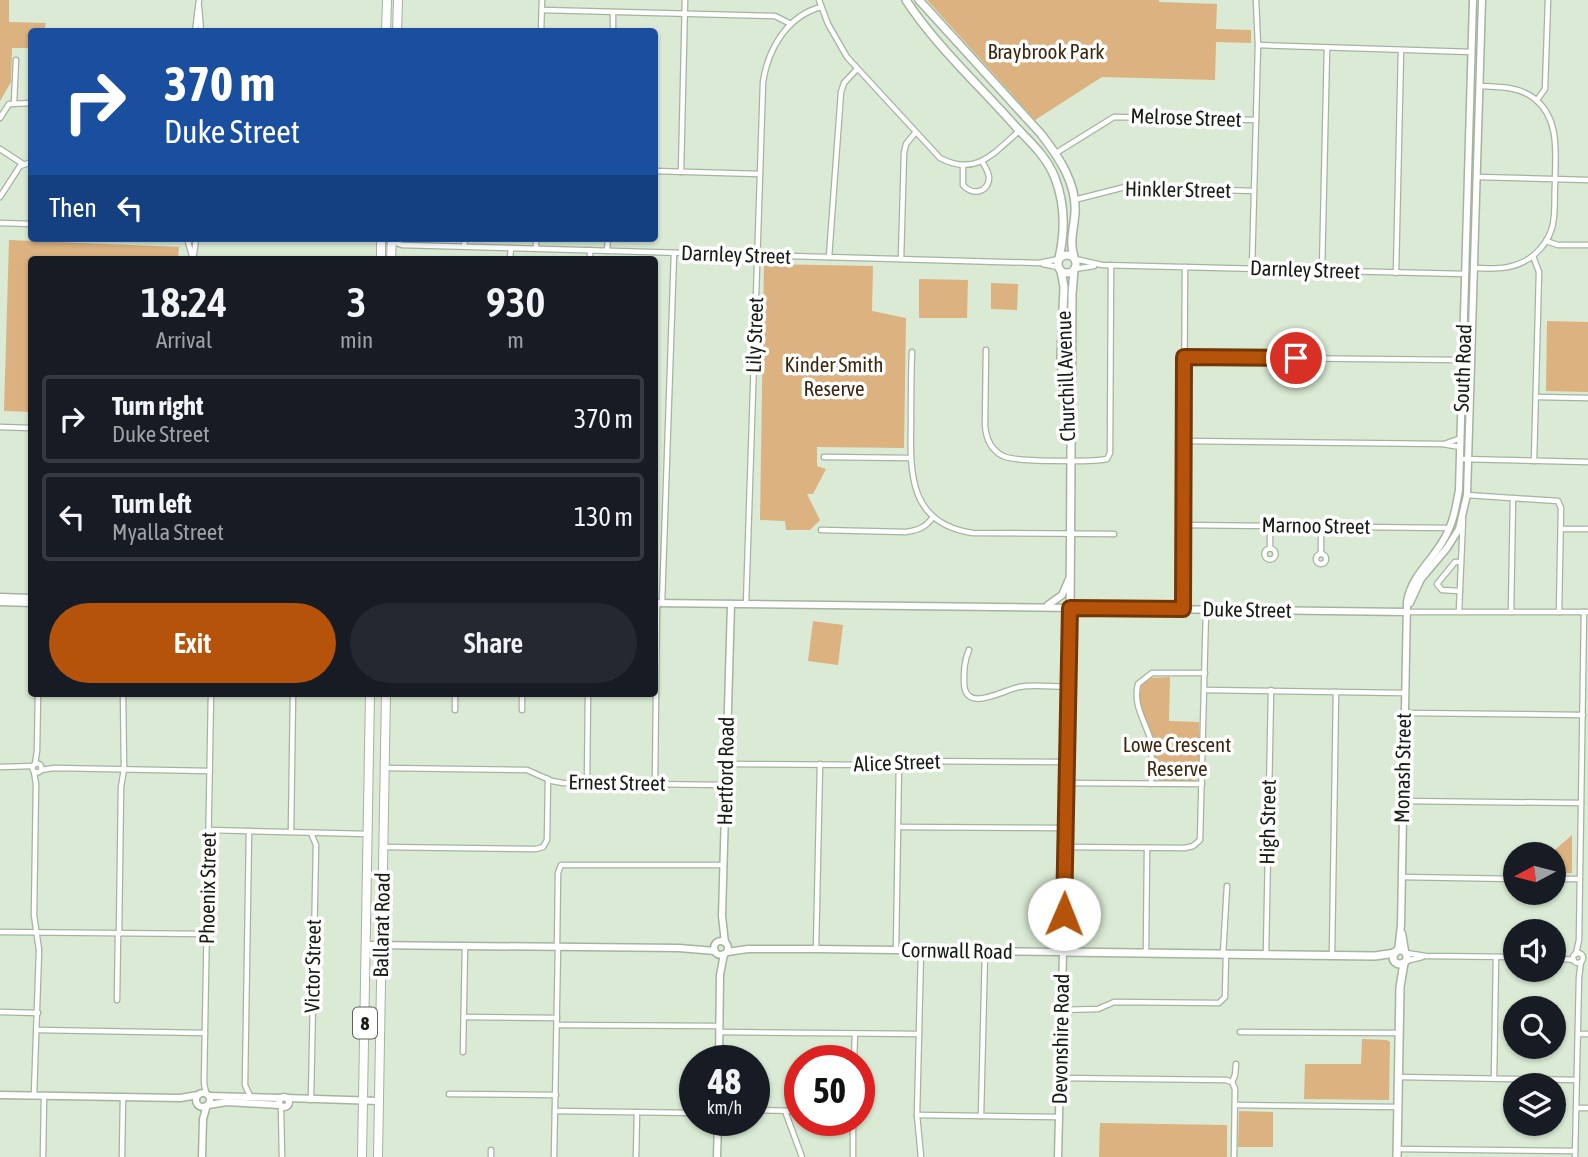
<!DOCTYPE html>
<html lang="en">
<head>
<meta charset="utf-8">
<style>
  :root { --surface:#171b24; --page:#242831; --text:#f1f3f6; --muted:#9ea1a6; --line:#363941; --accent:#b45309 }
  body { margin:0; font-family:"Asap Condensed",sans-serif; background:var(--page); color:var(--text); height:100vh; display:flex; flex-direction:column; font-size:26px; white-space:nowrap }
  * { box-sizing:border-box; margin:0 }
  p { font-size:23px; color:var(--muted) }
  .icon { flex:none; width:38px; height:38px; fill:none; stroke:currentColor; stroke-width:2; stroke-linecap:round; stroke-linejoin:round }
  .map { position:relative; flex:1; overflow:hidden }
  .drawer { position:absolute; left:28px; top:256px; width:630px; height:441px; display:flex; flex-direction:column; background:var(--surface); border-radius:7px; box-shadow:0 2px 5px #0004 }
  .drawer>* { flex:none }
  .banner { position:absolute; left:28px; top:28px; width:630px; height:214px; border-radius:7px; box-shadow:0 2px 5px #0004; background:#1a4fa0; color:#fff; overflow:hidden }
  .needle { width:46px; rotate:263deg }
  .tools { position:absolute; left:1503px; top:842px; display:grid; gap:14px }
  .tools a { display:grid; place-items:center; width:63px; height:63px; border-radius:50%; background:var(--surface); box-shadow:0 2px 5px #0004; font-size:35px }
  .speed { position:absolute; left:679px; top:1045px; display:flex; gap:14px; font-size:35px; font-weight:700; text-align:center }
  .speed>* { display:grid; place-content:center; width:91px; height:91px; border-radius:50%; background:var(--surface); box-shadow:0 2px 5px #0004; line-height:1 }
  .speed small { font-size:18px; font-weight:400 }
  .speed .limit { border:10px solid #d22; background:#fff; color:#111 }
  .pin { position:absolute; display:grid; place-items:center; width:60px; height:60px; color:#fff; margin:-30px; border:4px solid #fff; border-radius:50%; box-shadow:0 2px 7px #0007 }
  .me { position:absolute; width:77px; margin:-38px; rotate:1deg; stroke-linejoin:round; filter:drop-shadow(0 0 5px #0008) }
  .turn { display:flex; align-items:center; gap:24px; height:147px; padding:0 21px; font-size:32px }
  .turn .icon { width:91px; height:91px; stroke-width:2.5 }
  .turn b { display:block; font-size:49px; line-height:60px }
  .then { display:flex; align-items:center; height:66px; padding:0 21px; background:#0003; gap:14px; font-size:26px }
  .eta { display:flex; justify-content:space-evenly; align-items:center; height:119px; text-align:center }
  .eta b { font-size:42px; font-weight:600; line-height:49px }
  .cta { display:flex; gap:14px; margin-top:auto; padding:14px 21px }
  .cta a { flex:1; height:80px; border-radius:42px; background:var(--accent); color:#fff; font-size:28px; font-weight:600; line-height:80px; text-align:center }
  .cta a+a { background:var(--page); color:var(--text) }
  ul { padding:0; list-style:none }
  li { display:flex; align-items:center; gap:21px; height:88px; margin:0 14px 10px; padding:0 7px; border:4px solid var(--line); border-radius:7px }
  li div { flex:1 }
  li b { display:block; font-size:26px }
  li em { font-style:normal }
  .map>svg:first-child { display:block }
</style>
</head>
<body>
<div class="map">
<svg width="1588" height="1157" viewBox="0 0 1588 1157">
  <rect width="100%" height="100%" fill="#daead4"/>
  <g fill="#dbb280">
    <polygon points="0,0 9,0 9,22 46,23 44,31 32,32 31,48 12,48 11,82 0,101"/>
    <polygon points="927,0 1159,0 1159,2 1217,4 1216,29 1251,30 1251,43 1216,42 1215,80 1102,77 1035,120"/>
    <polygon points="9,240 179,247 178,259 32,259 31,412 4,411"/>
    <polygon points="764,264 873,266 872,311 906,318 904,448 817,447 817,466 826,469 813,494 807,494 820,520 810,530 786,530 785,521 760,520"/>
    <polygon points="919,279 968,280 967,318 919,318"/>
    <polygon points="991,283 1018,284 1017,310 991,309"/>
    <polygon points="1547,321 1588,322 1588,392 1546,391"/>
    <polygon points="813,621 843,625 838,665 808,661"/>
    <path d="M1170 677 1169 721 1199 722V778L1195 781H1160L1154 776C1153 764 1155 753 1153 741 1150 720 1128 698 1147 678Z"/>
    <polygon points="1572,835 1572,873 1554,873 1554,854 1550,854"/>
    <polygon points="1362,1039 1387,1040 1390,1042 1389,1100 1304,1099 1305,1064 1361,1064"/>
    <polygon points="1239,1111 1273,1112 1273,1147 1238,1147"/>
    <polygon points="1100,1123 1227,1125 1227,1157 1099,1157"/>
  </g>
  <g fill="none" stroke-linecap="round" stroke-linejoin="round">
    <g stroke="#a4b49f" stroke-width="7">
      <g id="minor">
        <path d="M819 0 828 24 847 57 940 158C976 177 994 153 1019 131"/>
        <polyline points="199,7 201,32"/>
        <polyline points="542,10 775,16 791,24"/>
        <polyline points="64,32 96,32"/>
        <polyline points="195,32 199,0"/>
        <polyline points="541,32 542,0"/>
        <polyline points="613,32 613,13"/>
        <polyline points="1258,45 1472,52"/>
        <polyline points="1537,100 1545,89 1548,0"/>
        <polyline points="14,103 16,60"/>
        <polyline points="0,118 9,104 32,103"/>
        <polyline points="0,149 23,164"/>
        <polyline points="1056,153 1114,117 1256,120"/>
        <path d="M963 165V185C971 195 988 194 989 178 989 172 985 167 982 161"/>
        <polyline points="654,171 760,174"/>
        <polyline points="681,172 685,0"/>
        <polyline points="1477,177 1588,180"/>
        <polyline points="0,197 20,166 32,162"/>
        <polyline points="1074,200 1125,187 1254,191"/>
        <polyline points="0,223 32,224"/>
        <polyline points="187,238 193,259"/>
        <polyline points="382,238 402,245 1039,263 1059,259"/>
        <polyline points="1546,241 1558,245 1588,245"/>
        <polyline points="464,246 465,238"/>
        <polyline points="536,248 536,238"/>
        <polyline points="607,251 608,238"/>
        <polyline points="194,254 196,238"/>
        <polyline points="1533,256 1539,272 1534,461"/>
        <polyline points="829,257 841,92 844,83 857,69"/>
        <polyline points="510,259 511,248"/>
        <polyline points="590,259 590,250"/>
        <polyline points="901,259 904,153 906,144 915,133"/>
        <polyline points="1075,259 1102,265 1465,274"/>
        <polyline points="1043,264 1058,267"/>
        <polyline points="1252,268 1258,45 1256,0"/>
        <path d="M1474 268C1496 269 1517 270 1535 254 1543 247 1549 238 1552 228 1556 214 1554 199 1555 185 1555 156 1561 120 1535 99 1519 86 1499 87 1479 86"/>
        <polyline points="1075,269 1094,266"/>
        <polyline points="1322,271 1327,48"/>
        <polyline points="1396,273 1401,50"/>
        <path d="M986 350 985 425C986 439 991 450 1003 456 1014 462 1094 462 1107 459L1110 453 1111 265"/>
        <path d="M912 352C911 375 911 398 911 422 910 474 909 524 973 533L1114 534"/>
        <polyline points="1184,357 1463,360"/>
        <polyline points="1536,397 1588,398"/>
        <polyline points="0,427 32,428"/>
        <polyline points="1184,441 1443,444 1460,447"/>
        <polyline points="1444,444 1461,438"/>
        <polyline points="824,457 910,458"/>
        <polyline points="1460,459 1588,462"/>
        <polyline points="1467,495 1558,501 1561,508 1559,612"/>
        <polyline points="1183,525 1450,528"/>
        <polyline points="1321,527 1321,554"/>
        <polyline points="1561,529 1588,529"/>
        <path d="M821 530 906 532C919 530 926 527 933 517"/>
        <polyline points="1270,548 1270,526"/>
        <circle cx="1270" cy="554" r="5.5"/>
        <circle cx="1321" cy="559" r="5"/>
        <polyline points="1460,591 1442,590 1437,584 1455,562 1461,562"/>
        <polyline points="662,603 674,253"/>
        <path d="M746 604 763 82C768 49 787 16 821 7"/>
        <polyline points="1183,609 1185,267"/>
        <polyline points="1459,611 1463,519"/>
        <polyline points="1407,612 1588,612"/>
        <polyline points="1511,612 1513,498"/>
        <path d="M969 650C964 661 964 671 964 683 965 714 1003 690 1019 687 1035 684 1053 687 1069 687"/>
        <polyline points="1205,690 1404,693"/>
        <polyline points="455,693 455,710"/>
        <polyline points="522,710 522,693"/>
        <polyline points="1405,713 1583,715"/>
        <circle cx="37" cy="768" r="4.5"/>
        <polyline points="35,764 37,751 38,693"/>
        <polyline points="726,764 883,765 911,761 1066,762"/>
        <polyline points="0,767 33,766"/>
        <polyline points="385,768 527,770 552,781 563,783 725,785"/>
        <polyline points="41,770 54,768 210,771"/>
        <polyline points="34,772 36,784 34,915 39,950"/>
        <polyline points="587,783 588,693"/>
        <polyline points="1067,783 1202,784"/>
        <polyline points="655,784 657,603"/>
        <path d="M1151 784C1151 769 1153 752 1150 738 1144 719 1133 705 1138 684L1152 673H1205"/>
        <polyline points="1403,801 1581,803"/>
        <polyline points="898,827 1066,828"/>
        <polyline points="209,830 368,834"/>
        <polyline points="249,831 245,1085 250,1096"/>
        <polyline points="291,832 293,693"/>
        <polyline points="384,847 536,849 543,847 547,840 548,779"/>
        <polyline points="1065,847 1185,848 1193,846 1200,840 1206,609"/>
        <polyline points="1402,877 1516,879"/>
        <polyline points="1554,879 1579,879"/>
        <polyline points="0,932 207,934"/>
        <polyline points="119,934 121,787 124,769 123,693"/>
        <polyline points="557,947 558,873 561,865 724,865"/>
        <polyline points="816,949 820,764"/>
        <polyline points="896,950 899,763"/>
        <polyline points="1146,952 1147,848"/>
        <polyline points="1406,953 1426,956 1516,957"/>
        <circle cx="1578" cy="958" r="5"/>
        <polyline points="1223,954 1227,886"/>
        <polyline points="1266,954 1271,690"/>
        <polyline points="1576,954 1579,940 1584,612"/>
        <polyline points="1332,955 1336,692"/>
        <polyline points="1554,958 1574,960"/>
        <polyline points="1406,961 1422,957"/>
        <polyline points="117,1000 118,934"/>
        <polyline points="1062,1010 1098,1009 1114,1002 1219,1003 1225,997 1226,954"/>
        <polyline points="0,1012 38,1013"/>
        <polyline points="464,1017 557,1018"/>
        <polyline points="557,1025 719,1026"/>
        <polyline points="38,1030 205,1033"/>
        <polyline points="719,1032 919,1034"/>
        <polyline points="1240,1032 1399,1033"/>
        <polyline points="1578,1034 1588,1034"/>
        <polyline points="463,1052 465,946"/>
        <polyline points="854,1060 855,1034"/>
        <polyline points="1399,1077 1577,1080"/>
        <polyline points="1060,1078 1226,1080 1232,1082"/>
        <polyline points="1494,1078 1496,957"/>
        <polyline points="206,1093 204,1083 211,693"/>
        <polyline points="449,1094 556,1095"/>
        <polyline points="34,1095 39,951"/>
        <polyline points="311,1100 316,845 311,833"/>
        <polyline points="1235,1105 1398,1107"/>
        <polyline points="281,1107 282,1157"/>
        <polyline points="1576,1108 1588,1108"/>
        <polyline points="754,1110 800,1111"/>
        <polyline points="555,1111 695,1113"/>
        <polyline points="785,1111 802,1157"/>
        <polyline points="917,1115 1059,1117"/>
        <polyline points="981,1116 985,951"/>
        <polyline points="1398,1149 1575,1151"/>
        <polyline points="43,1157 44,1095"/>
        <polyline points="122,1157 123,1097"/>
        <polyline points="491,1157 491,1150"/>
        <polyline points="554,1157 558,947"/>
        <polyline points="636,1157 637,1112"/>
        <polyline points="853,1157 853,1120"/>
        <polyline points="921,1157 917,1115 921,950"/>
        <polyline points="1234,1157 1235,1089 1232,1082 1235,1075 1236,1064"/>
        <polyline points="1575,1157 1579,977 1581,962"/>
      </g>
    </g>
    <g stroke="#a4b49f" stroke-width="9">
      <g id="tertiary">
        <polyline points="0,597 32,598"/>
        <polyline points="0,602 32,603"/>
        <polyline points="654,603 1406,612"/>
        <polyline points="1410,603 1421,579 1447,548 1459,529 1467,495 1482,0"/>
        <polyline points="1048,605 1062,595 1069,579"/>
        <polyline points="1402,933 1405,951"/>
        <circle cx="721" cy="948" r="7"/>
        <polyline points="725,943 722,916 731,604"/>
        <polyline points="366,945 679,948 715,951"/>
        <path d="M1398 951 1401 925 1407 602C1411 576 1432 561 1444 539 1453 524 1456 507 1459 490L1473 0"/>
        <polyline points="727,952 748,949 816,949 1063,952 1058,1157"/>
        <polyline points="719,1060 720,975 724,954"/>
        <circle cx="203" cy="1100" r="7"/>
        <polyline points="0,1095 180,1098 198,1095"/>
        <polyline points="209,1096 281,1098"/>
        <circle cx="284" cy="1102" r="5"/>
        <polyline points="286,1098 379,1101"/>
        <polyline points="208,1105 227,1102 279,1105"/>
        <polyline points="202,1157 203,1119 207,1105"/>
        <polyline points="717,1157 718,1120"/>
      </g>
    </g>
    <g stroke="#a4b49f" stroke-width="10">
      <g id="secondary">
        <path d="M906 0C935 45 980 86 1016 127 1031 143 1047 157 1055 178 1065 204 1065 232 1059 258"/>
        <path d="M919 0 1041 134C1058 156 1077 183 1075 213 1074 229 1069 241 1074 257"/>
        <circle cx="1067" cy="264" r="9"/>
        <polyline points="1074,270 1072,294 1070,619 1063,952 1375,956 1395,953"/>
        <polyline points="1061,271 1064,287 1061,357 1067,439"/>
        <circle cx="1400" cy="957" r="7"/>
        <polyline points="1397,1157 1400,987 1404,963"/>
      </g>
    </g>
    <g stroke="#a4b49f" stroke-width="10">
      <g id="trunk">
        <polyline points="386,32 387,0"/>
        <polyline points="397,32 398,0"/>
        <polyline points="381,259 381,238"/>
        <polyline points="391,259 392,238"/>
        <polyline points="362,1157 370,693"/>
        <polyline points="378,1157 386,693"/>
      </g>
    </g>
    <use href="#minor" stroke="#fff" stroke-width="4.5"/>
    <use href="#tertiary" stroke="#fff" stroke-width="6"/>
    <use href="#secondary" stroke="#fff" stroke-width="7"/>
    <use href="#trunk" stroke="#fff" stroke-width="8"/>
  </g>
  <g fill="none" stroke-linecap="round" stroke-linejoin="round">
    <g stroke="#753606" stroke-width="18">
      <polyline id="route" points="1064,914 1070,608 1183,609 1184,357 1296,358"/>
    </g>
    <use href="#route" stroke="#b45309" stroke-width="12"/>
  </g>
  <g text-anchor="middle" stroke-width="7" stroke-linejoin="round" paint-order="stroke">
    <rect fill="#fff" stroke="#5d615b" stroke-width="2" x="353" y="1007.5" width="24" height="31" rx="5"/>
    <g font-size="19" font-weight="bold" fill="#171d15">
      <text x="365" y="1030">8</text>
    </g>
    <g font-size="21" fill="#3b280f" stroke="#fff">
      <text x="1046" y="59">Braybrook Park</text>
      <text x="834" y="372">Kinder Smith<tspan x="834" dy="24">Reserve</tspan></text>
      <text x="1177" y="752">Lowe Crescent<tspan x="1177" dy="24">Reserve</tspan></text>
    </g>
    <g font-size="21" fill="#171d15" stroke="#fff">
      <text transform="translate(1186 118) rotate(2)" y="7">Melrose Street</text>
      <text transform="translate(1178 190) rotate(1)" y="7">Hinkler Street</text>
      <text transform="translate(736 255) rotate(2)" y="7">Darnley Street</text>
      <text transform="translate(1305 270) rotate(2)" y="7">Darnley Street</text>
      <text transform="translate(755 335) rotate(-88)" y="7">Lily Street</text>
      <text transform="translate(1463 368) rotate(-88)" y="7">South Road</text>
      <text transform="translate(1066 376) rotate(-92)" y="7">Churchill Avenue</text>
      <text transform="translate(1316 526) rotate(1)" y="7">Marnoo Street</text>
      <text transform="translate(1247 610) rotate(1)" y="7">Duke Street</text>
      <text transform="translate(897 763) rotate(-2)" y="7">Alice Street</text>
      <text transform="translate(1403 768) rotate(-89)" y="7">Monash Street</text>
      <text transform="translate(726 771) rotate(-89)" y="7">Hertford Road</text>
      <text transform="translate(617 783) rotate(1)" y="7">Ernest Street</text>
      <text transform="translate(1268 822) rotate(-89)" y="7">High Street</text>
      <text transform="translate(208 888) rotate(-89)" y="7">Phoenix Street</text>
      <text transform="translate(382 925) rotate(-89)" y="7">Ballarat Road</text>
      <text transform="translate(957 951) rotate(1)" y="7">Cornwall Road</text>
      <text transform="translate(313 966) rotate(-89)" y="7">Victor Street</text>
      <text transform="translate(1061 1039) rotate(-89)" y="7">Devonshire Road</text>
    </g>
  </g>
</svg>
<div class="tools">
<a><svg class="needle" viewBox="-14 -14 28 28"><path d="M0-13l5 13h-10z" fill="#e53935"/><path d="M0 13l5-13h-10z" fill="#9ea1a6"/></svg></a>
<a><svg class="icon" aria-label="sound" viewBox="0 0 24 24"><path d="M4 9h4l5-4v14l-5-4H4zM17 9q2 3 0 6"/></svg></a>
<a><svg class="icon" aria-label="search" viewBox="0 0 24 24"><circle cx="10" cy="10" r="6"/><path d="M15 15l6 6"/></svg></a>
<a><svg class="icon" aria-label="layers" viewBox="0 0 24 24"><path d="M12 4l9 5-9 5-9-5zM3 14l9 5 9-5"/></svg></a>
</div>
<div class="speed"><div>48<small>km/h</small></div><div class="limit">50</div></div>
<div class="pin" style="left:1296px;top:358px;background:#d93025"><svg class="icon" aria-label="arrive" viewBox="0 0 24 24"><path d="M6 21V4h12l-3 4 3 4H6"/></svg></div>
<svg class="me" style="left:1064px;top:914px" viewBox="-20 -20 40 40"><circle r="19" fill="#fff"/><path d="M0-13L10 11 0 6-10 11z" fill="#b45309"/></svg>
<div class="banner">
<div class="turn"><svg class="icon" aria-label="right" viewBox="0 0 24 24"><path d="M7 20v-9h11M14 6l5 5-5 5"/></svg><div><b>370 m</b>Duke Street</div></div>
<div class="then">Then<svg class="icon" aria-label="left" viewBox="0 0 24 24"><path d="M17 20v-9H6M10 6l-5 5 5 5"/></svg></div>
</div>
<section class="drawer">
<div class="eta">
<div><b>18:24</b><p>Arrival</p></div>
<div><b>3</b><p>min</p></div>
<div><b>930</b><p>m</p></div>
</div>
<ul>
<li><svg class="icon" aria-label="right" viewBox="0 0 24 24"><path d="M7 20v-9h11M14 6l5 5-5 5"/></svg><div><b>Turn right</b><p>Duke Street</p></div><em>370 m</em></li>
<li><svg class="icon" aria-label="left" viewBox="0 0 24 24"><path d="M17 20v-9H6M10 6l-5 5 5 5"/></svg><div><b>Turn left</b><p>Myalla Street</p></div><em>130 m</em></li>
</ul>
<div class="cta"><a>Exit</a><a>Share</a></div>
</section>
</div>
</body>
</html>
